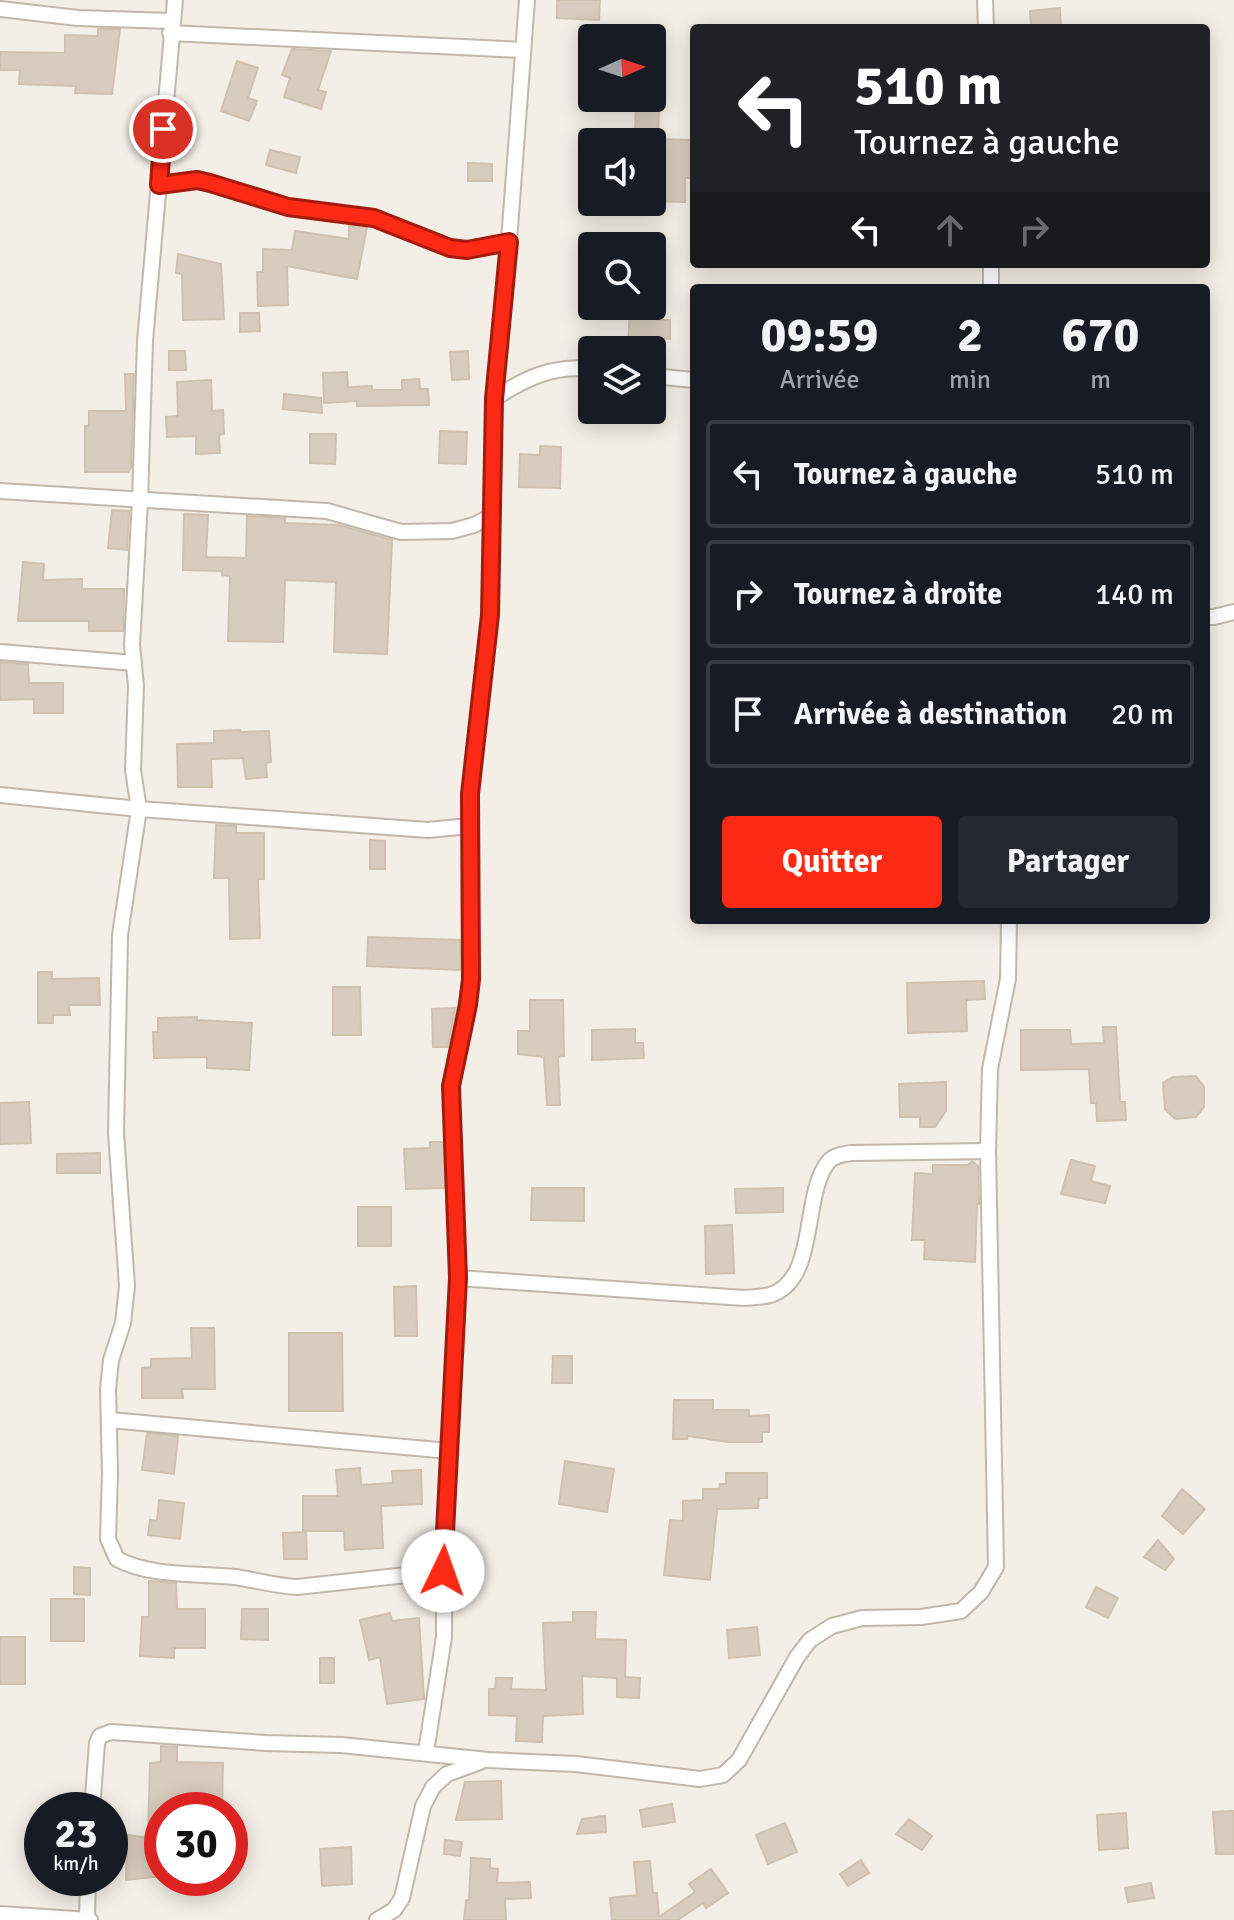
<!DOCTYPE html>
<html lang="fr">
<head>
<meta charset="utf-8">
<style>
  :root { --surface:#171b24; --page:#242831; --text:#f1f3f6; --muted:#9ea1a6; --line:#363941; --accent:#fc2914 }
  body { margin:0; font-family:Signika,sans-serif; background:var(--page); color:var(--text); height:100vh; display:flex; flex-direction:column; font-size:30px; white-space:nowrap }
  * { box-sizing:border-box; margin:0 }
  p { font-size:26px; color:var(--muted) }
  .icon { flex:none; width:44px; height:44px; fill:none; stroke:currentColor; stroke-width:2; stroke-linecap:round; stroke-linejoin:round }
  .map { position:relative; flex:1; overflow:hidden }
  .sheet { position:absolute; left:690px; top:284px; width:520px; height:640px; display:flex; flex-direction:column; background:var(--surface); border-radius:8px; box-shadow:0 4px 20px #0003 }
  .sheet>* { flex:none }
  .top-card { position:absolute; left:690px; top:24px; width:520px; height:244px; border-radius:8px; box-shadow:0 4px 20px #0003; background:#202124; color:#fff; overflow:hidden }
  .needle { width:52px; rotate:87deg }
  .tools { position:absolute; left:578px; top:24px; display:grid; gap:16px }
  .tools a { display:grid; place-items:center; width:88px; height:88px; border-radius:8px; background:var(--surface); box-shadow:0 4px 20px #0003; font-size:40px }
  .speed { position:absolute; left:24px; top:1792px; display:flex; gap:16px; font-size:40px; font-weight:700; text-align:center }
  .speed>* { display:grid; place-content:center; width:104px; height:104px; border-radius:50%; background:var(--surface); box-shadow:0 4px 20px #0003; line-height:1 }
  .speed small { font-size:20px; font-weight:400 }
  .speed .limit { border:12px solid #d22; background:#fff; color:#111 }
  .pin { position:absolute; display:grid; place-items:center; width:68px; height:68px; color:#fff; margin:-34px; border:4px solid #fff; border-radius:50%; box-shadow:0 2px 8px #0007 }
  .me { position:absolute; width:88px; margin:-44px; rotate:3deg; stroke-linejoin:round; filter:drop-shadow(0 0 6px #0008) }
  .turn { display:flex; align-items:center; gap:28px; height:168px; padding:0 32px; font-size:36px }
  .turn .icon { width:104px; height:104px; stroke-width:2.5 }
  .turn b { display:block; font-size:56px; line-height:68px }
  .lanes { display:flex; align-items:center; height:76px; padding:0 32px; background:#0003; justify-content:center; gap:40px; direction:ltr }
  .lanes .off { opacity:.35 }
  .eta { display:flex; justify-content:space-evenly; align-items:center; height:136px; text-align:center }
  .eta b { font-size:48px; font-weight:700; line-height:56px }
  .action { display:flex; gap:16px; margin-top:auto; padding:16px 32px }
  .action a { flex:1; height:92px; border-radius:8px; background:var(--accent); color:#fff; font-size:32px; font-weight:700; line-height:92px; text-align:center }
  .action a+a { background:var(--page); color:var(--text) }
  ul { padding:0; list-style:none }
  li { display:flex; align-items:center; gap:24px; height:108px; margin:0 16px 12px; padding:0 16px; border:4px solid var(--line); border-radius:8px }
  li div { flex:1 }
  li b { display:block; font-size:30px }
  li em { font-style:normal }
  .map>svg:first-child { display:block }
</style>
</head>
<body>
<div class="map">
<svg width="1234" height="1920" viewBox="0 0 1234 1920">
  <rect width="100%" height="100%" fill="#f3eee6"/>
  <g fill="#d8ccbe" stroke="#d0c1ae" stroke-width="2">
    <polygon points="557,0 600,0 599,20 557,18"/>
    <polygon points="1060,8 1061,28 1031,28 1030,11"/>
    <polygon points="98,29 120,29 112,94 75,93 76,86 19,84 20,70 0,70 0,52 65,53 65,35 98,36"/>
    <polygon points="292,49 331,51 318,90 326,92 321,109 284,97 290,78 282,75"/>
    <polygon points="237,61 258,68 248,98 257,101 249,121 221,111"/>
    <polygon points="636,107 659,108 658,139 692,140 691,178 685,178 685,202 652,201 652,142 643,142 644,133 635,133"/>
    <polygon points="270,150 300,157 296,173 266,165"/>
    <polygon points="468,163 492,164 492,181 468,181"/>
    <polygon points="349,225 367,227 357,279 287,266 288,305 258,306 257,272 263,272 263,249 292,250 295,231 349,239"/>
    <polygon points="178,254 221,264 224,319 183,320 182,274 176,273"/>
    <polygon points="630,306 659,306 658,320 670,320 670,339 658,338 657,350 628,350"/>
    <polygon points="240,313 259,313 260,331 240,332"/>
    <polygon points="169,351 185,351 186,370 169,370"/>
    <polygon points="468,351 469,379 452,380 450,352"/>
    <polygon points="347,372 348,387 372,386 372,390 402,390 402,380 419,379 420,389 428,389 429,405 357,406 357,401 324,403 323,373"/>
    <polygon points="125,374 134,374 131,468 128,472 85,472 85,426 89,426 89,411 126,411"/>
    <polygon points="211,380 212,411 223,410 224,434 219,435 220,453 196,454 196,436 167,437 166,417 178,416 177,382"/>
    <polygon points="284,394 321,398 322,413 283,409"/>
    <polygon points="440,431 467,432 466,464 439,463"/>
    <polygon points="310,434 336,434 335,464 310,463"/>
    <polygon points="540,446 561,447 560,488 519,487 520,454 540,455"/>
    <polygon points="112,510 129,511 127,550 108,548"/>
    <polygon points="184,514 208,515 206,557 246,558 247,516 285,518 285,523 339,525 392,540 387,654 334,652 336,582 285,580 283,642 228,641 230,576 222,575 222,571 183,570"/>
    <polygon points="23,562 44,564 43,580 82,579 82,589 124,589 123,631 89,631 89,621 18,621"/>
    <polygon points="0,662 28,664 29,683 63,683 63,713 34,713 34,699 0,700"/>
    <polygon points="240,730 240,732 269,731 271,762 266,763 267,777 246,779 243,758 211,759 212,787 178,787 177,744 214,743 214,731"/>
    <polygon points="216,825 236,826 236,833 264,833 264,879 258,879 260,938 230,939 229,878 214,878"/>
    <polygon points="370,840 385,841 385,869 370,869"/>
    <polygon points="368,937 461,940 461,970 367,966"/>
    <polygon points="38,972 52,972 52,979 99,978 100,1005 69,1005 70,1015 53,1015 53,1023 38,1023"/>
    <polygon points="984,981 985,999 966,1000 967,1031 908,1033 907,983"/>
    <polygon points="333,987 360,987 361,1035 333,1035"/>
    <polygon points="530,1000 563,1000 564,1056 558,1057 560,1105 547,1105 544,1057 518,1054 518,1031 530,1031"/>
    <polygon points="455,1008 448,1047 433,1047 432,1009"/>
    <polygon points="197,1017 197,1020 252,1023 249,1070 207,1068 207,1057 154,1058 153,1032 158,1032 158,1018"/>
    <polygon points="1103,1027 1116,1027 1120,1102 1125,1102 1126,1120 1097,1121 1096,1103 1091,1103 1089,1069 1021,1070 1021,1030 1070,1030 1071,1044 1104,1043"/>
    <polygon points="635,1029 635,1043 643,1043 644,1058 592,1060 592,1030"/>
    <polygon points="1196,1076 1204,1087 1204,1107 1196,1117 1175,1119 1165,1109 1163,1083 1173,1077"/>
    <polygon points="946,1082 946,1111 935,1127 920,1127 920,1117 900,1117 899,1084"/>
    <polygon points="29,1102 31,1143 0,1144 0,1103"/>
    <polygon points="430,1142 443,1142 445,1188 406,1189 404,1149 430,1148"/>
    <polygon points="100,1153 100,1173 57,1173 57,1154"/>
    <polygon points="1071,1160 1095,1166 1091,1181 1110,1186 1105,1203 1061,1194"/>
    <polygon points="972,1161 978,1166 979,1204 977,1204 975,1262 924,1259 925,1240 912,1240 915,1173 933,1174 933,1165 968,1165"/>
    <polygon points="532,1188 584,1188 584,1221 531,1220"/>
    <polygon points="783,1188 783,1212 736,1213 735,1189"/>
    <rect x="358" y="1207" width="33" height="39"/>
    <polygon points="732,1225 734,1273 706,1274 705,1226"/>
    <polygon points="416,1286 417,1336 395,1336 394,1287"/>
    <polygon points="191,1328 214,1328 215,1389 182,1389 183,1398 142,1398 142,1368 151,1367 151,1359 192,1358"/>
    <polygon points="289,1333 342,1333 343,1411 289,1411"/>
    <polygon points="553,1356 572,1356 572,1383 552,1383"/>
    <polygon points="674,1400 713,1400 713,1410 749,1410 749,1416 769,1415 769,1432 762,1432 762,1442 728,1442 688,1436 687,1439 673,1439"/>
    <polygon points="147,1433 178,1436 174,1474 142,1470"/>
    <polygon points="565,1461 614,1469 607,1512 559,1504"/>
    <polygon points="360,1468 361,1485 393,1483 392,1471 421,1470 422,1504 381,1506 383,1548 345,1550 344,1531 303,1531 303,1496 338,1496 336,1470"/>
    <polygon points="726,1473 767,1473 767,1498 759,1498 758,1508 717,1509 710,1580 664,1575 670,1520 683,1521 683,1501 703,1500 703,1489 719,1489 720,1484 726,1484"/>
    <polygon points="1182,1489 1205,1509 1183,1534 1162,1516"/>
    <polygon points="159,1500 184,1503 180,1539 148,1535 150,1520 157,1521"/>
    <polygon points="306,1532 307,1559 284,1559 283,1533"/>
    <polygon points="1158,1540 1174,1559 1165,1570 1144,1557"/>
    <polygon points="74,1567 90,1568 90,1595 74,1594"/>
    <polygon points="149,1581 176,1583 177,1609 205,1609 205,1648 174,1648 174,1658 140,1656 142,1617 149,1617"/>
    <polygon points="1096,1587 1118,1598 1108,1618 1086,1607"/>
    <rect x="51" y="1599" width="33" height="42"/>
    <polygon points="242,1609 268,1609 268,1640 241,1639"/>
    <polygon points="573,1612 596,1612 595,1639 626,1640 625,1677 640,1678 639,1698 617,1697 617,1678 582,1676 583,1714 543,1716 542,1742 516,1741 517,1716 489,1715 489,1689 495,1689 496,1678 512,1678 511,1689 546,1690 543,1623 573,1622"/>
    <polygon points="390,1613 392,1621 419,1618 424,1699 387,1704 380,1657 369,1660 360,1620"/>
    <polygon points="757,1627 760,1655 729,1658 727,1630"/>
    <rect x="0" y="1637" width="25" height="47"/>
    <rect x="320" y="1658" width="14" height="25"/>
    <polygon points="161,1746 177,1747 177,1762 223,1763 222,1810 171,1806 170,1810 162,1810 162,1876 126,1880 127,1835 148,1838 150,1763 161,1762"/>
    <polygon points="501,1781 502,1819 456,1820 465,1782"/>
    <polygon points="672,1804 675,1822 643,1827 640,1810"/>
    <polygon points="1234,1811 1234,1854 1216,1854 1213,1812"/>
    <polygon points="1126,1813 1128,1848 1099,1850 1097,1815"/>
    <polygon points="605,1816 606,1832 577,1834 582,1819"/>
    <polygon points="909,1819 932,1836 922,1850 896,1834"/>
    <polygon points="785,1823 797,1852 768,1864 756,1835"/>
    <polygon points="445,1840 462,1842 460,1856 444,1854"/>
    <polygon points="351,1847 352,1884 322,1886 320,1849"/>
    <polygon points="471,1858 490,1859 490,1868 498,1869 497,1883 530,1882 531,1898 505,1899 506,1920 464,1920 466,1900 469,1900"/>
    <polygon points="861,1860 869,1873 848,1886 840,1874"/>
    <polygon points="650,1861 653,1893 657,1893 659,1917 695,1892 689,1884 711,1869 728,1893 706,1908 703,1903 678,1920 612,1920 610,1898 637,1895 634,1862"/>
    <polygon points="1151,1883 1154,1898 1128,1902 1125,1888"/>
  </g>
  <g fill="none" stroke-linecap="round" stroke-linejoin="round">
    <g stroke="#c1b8ab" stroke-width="18">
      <g id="street">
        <path d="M175 0 145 341 140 501 132 645 136 686 133 770 139 809 120 935 116 1133 127 1286 123 1323 111 1360 108 1389 110 1473 108 1539 117 1559C151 1577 196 1573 235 1577 256 1580 276 1586 297 1587L443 1571"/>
        <polyline points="985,0 986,28"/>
        <polyline points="0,9 78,18 171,21"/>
        <polyline points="170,33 523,50"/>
        <polyline points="159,185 197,180 210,183 288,207 374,218 450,248 467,250 509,242"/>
        <polyline points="991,264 991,288"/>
        <polyline points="652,376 694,380"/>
        <path d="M494 399C525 378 553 365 592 369"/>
        <polyline points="0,491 327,511 401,532 452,531 474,525 492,516"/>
        <polyline points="1206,617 1214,617 1234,612"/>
        <polyline points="0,652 134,663"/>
        <polyline points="0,795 139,809 428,830 469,826"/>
        <path d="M458 1278 744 1298C752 1297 762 1297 770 1295 819 1280 801 1194 829 1161 835 1155 844 1154 852 1153L988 1151"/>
        <polyline points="110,1420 449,1451"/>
        <polyline points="426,1752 444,1637 444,1561 458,1278 451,1086 471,979 470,794 490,615 494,399 506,281 527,0"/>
        <polyline points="92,1810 97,1743 100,1736 111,1732 266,1743 341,1745 488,1760 576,1764 700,1779 723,1775 739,1760 797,1657 810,1640 832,1626 862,1618 921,1617 961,1611 981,1592 996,1567 988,1151 990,1069 1008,979 1009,920"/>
        <polyline points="0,1914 90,1920"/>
        <polyline points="87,1918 88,1878"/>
        <polyline points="377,1920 394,1910 402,1898 423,1806 433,1787 447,1774 480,1762"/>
      </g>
    </g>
    <use href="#street" stroke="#fff" stroke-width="14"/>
  </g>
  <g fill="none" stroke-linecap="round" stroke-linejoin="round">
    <g stroke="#a41b0d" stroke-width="20">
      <polyline id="route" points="163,129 159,185 197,180 210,183 288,207 374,218 450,248 467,250 509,242 494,399 490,615 470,794 471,979 468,1005 451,1086 458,1278 443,1571"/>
    </g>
    <use href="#route" stroke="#fc2914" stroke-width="14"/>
  </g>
</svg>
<div class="tools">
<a><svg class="needle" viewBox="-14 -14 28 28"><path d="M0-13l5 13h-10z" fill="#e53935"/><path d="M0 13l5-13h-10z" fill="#9ea1a6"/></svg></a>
<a><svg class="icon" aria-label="sound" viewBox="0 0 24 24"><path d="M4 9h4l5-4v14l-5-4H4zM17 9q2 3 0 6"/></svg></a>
<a><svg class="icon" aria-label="search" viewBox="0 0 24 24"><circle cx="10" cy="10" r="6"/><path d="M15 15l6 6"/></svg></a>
<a><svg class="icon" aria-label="layers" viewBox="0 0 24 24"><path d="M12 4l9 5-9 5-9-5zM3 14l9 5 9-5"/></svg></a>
</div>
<div class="speed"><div>23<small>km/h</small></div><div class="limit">30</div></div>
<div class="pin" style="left:163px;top:129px;background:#d93025"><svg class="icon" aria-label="arrive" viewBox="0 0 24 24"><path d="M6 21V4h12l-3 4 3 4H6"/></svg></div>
<svg class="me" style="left:443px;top:1571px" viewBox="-20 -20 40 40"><circle r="19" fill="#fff"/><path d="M0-13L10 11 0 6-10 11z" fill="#fc2914"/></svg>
<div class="top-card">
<div class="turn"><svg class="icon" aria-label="left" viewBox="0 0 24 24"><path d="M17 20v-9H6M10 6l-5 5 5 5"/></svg><div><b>510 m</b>Tournez à gauche</div></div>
<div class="lanes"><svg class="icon" aria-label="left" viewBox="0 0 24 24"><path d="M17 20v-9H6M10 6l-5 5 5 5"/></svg><svg class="icon off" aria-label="ahead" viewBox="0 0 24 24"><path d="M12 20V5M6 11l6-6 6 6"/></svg><svg class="icon off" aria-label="right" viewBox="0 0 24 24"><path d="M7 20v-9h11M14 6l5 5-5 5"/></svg></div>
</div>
<section class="sheet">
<div class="eta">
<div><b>09:59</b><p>Arrivée</p></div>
<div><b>2</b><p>min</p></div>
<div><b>670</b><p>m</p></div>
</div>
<ul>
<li><svg class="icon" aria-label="left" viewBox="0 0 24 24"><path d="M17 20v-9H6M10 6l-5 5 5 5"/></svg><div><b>Tournez à gauche</b></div><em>510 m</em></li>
<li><svg class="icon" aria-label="right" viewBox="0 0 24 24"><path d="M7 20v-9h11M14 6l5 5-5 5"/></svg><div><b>Tournez à droite</b></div><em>140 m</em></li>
<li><svg class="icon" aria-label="arrive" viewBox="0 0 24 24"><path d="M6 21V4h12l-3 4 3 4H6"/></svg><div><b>Arrivée à destination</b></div><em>20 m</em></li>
</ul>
<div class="action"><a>Quitter</a><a>Partager</a></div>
</section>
</div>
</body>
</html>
